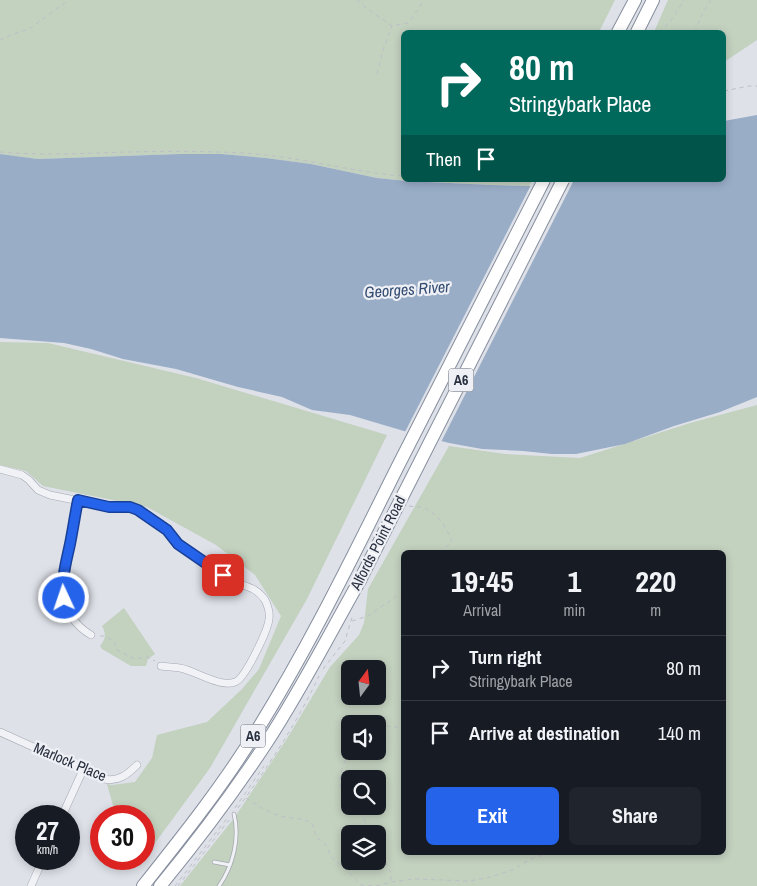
<!DOCTYPE html>
<html lang="en">
<head>
<meta charset="utf-8">
<style>
  :root { --surface:#171b24; --page:#20242c; --text:#f1f3f6; --muted:#9ea1a6; --line:#363941; --accent:#2563eb }
  body { margin:0; font-family:"Archivo Narrow",sans-serif; background:var(--page); color:var(--text); height:100vh; display:flex; flex-direction:column; font-size:19px; white-space:nowrap }
  * { box-sizing:border-box; margin:0 }
  p { font-size:16px; color:var(--muted) }
  .icon { flex:none; width:28px; height:28px; fill:none; stroke:currentColor; stroke-width:2; stroke-linecap:round; stroke-linejoin:round }
  .map { position:relative; flex:1; overflow:hidden }
  .drawer { position:absolute; left:401px; top:550px; width:325px; height:305px; display:flex; flex-direction:column; background:var(--surface); border-radius:8px; box-shadow:0 2px 8px #0003 }
  .drawer>* { flex:none }
  .hud { position:absolute; left:401px; top:30px; width:325px; height:152px; border-radius:8px; box-shadow:0 2px 8px #0003; background:#00695c; color:#fff; overflow:hidden }
  .needle { width:32px; rotate:15deg }
  .tools { position:absolute; left:341px; top:660px; display:grid; gap:10px }
  .tools a { display:grid; place-items:center; width:45px; height:45px; border-radius:8px; background:var(--surface); box-shadow:0 2px 8px #0003; font-size:25px }
  .speed { position:absolute; left:15px; top:805px; display:flex; gap:10px; font-size:25px; font-weight:700; text-align:center }
  .speed>* { display:grid; place-content:center; width:65px; height:65px; border-radius:50%; background:var(--surface); box-shadow:0 2px 8px #0003; line-height:1 }
  .speed small { font-size:12px; font-weight:400 }
  .speed .limit { border:8px solid #d22; background:#fff; color:#111 }
  .pin { position:absolute; display:grid; place-items:center; width:42px; height:42px; color:#fff; margin:-21px; border-radius:10px; box-shadow:0 2px 8px #0006 }
  .me { position:absolute; width:55px; margin:-28px; rotate:357deg; stroke-linejoin:round; filter:drop-shadow(0 0 4px #0008) }
  .turn { display:flex; align-items:center; gap:18px; height:105px; padding:0 25px; font-size:22px }
  .turn .icon { width:65px; height:65px; stroke-width:2.5 }
  .turn b { display:block; font-size:35px; line-height:42px }
  .then { display:flex; align-items:center; height:48px; padding:0 25px; background:#0003; gap:10px; font-size:19px }
  .eta { display:flex; justify-content:space-evenly; align-items:center; height:85px; text-align:center }
  .eta b { font-size:30px; font-weight:700; line-height:35px }
  .primary-button { display:flex; gap:10px; margin-top:auto; padding:10px 25px }
  .primary-button a { flex:1; height:58px; border-radius:8px; background:var(--accent); color:#fff; font-size:20px; font-weight:700; line-height:58px; text-align:center }
  .primary-button a+a { background:var(--page); color:var(--text) }
  ul { padding:0; list-style:none }
  li { display:flex; align-items:center; gap:15px; height:65px; padding:0 25px; border-top:1px solid var(--line) }
  li div { flex:1 }
  li b { display:block; font-size:19px }
  li em { font-style:normal }
  .map>svg:first-child { display:block }
</style>
</head>
<body>
<div class="map">
<svg width="757" height="886" viewBox="0 0 757 886">
  <rect width="100%" height="100%" fill="#dee1e8"/>
  <g fill="#c3d1bf" fill-rule="evenodd">
    <polygon points="0,0 615,0 599,32 404,32 404,180 532,180 529,186 492,185 407,181 377,178 311,164 266,158 221,154 180,154 38,159 0,154"/>
    <polygon points="668,0 757,0 757,40 724,62 724,32 654,32"/>
    <polygon points="0,342 48,343 196,378 387,435 307,599 210,768 144,858 144,816 116,816 107,784 112,785 135,782 152,758 157,735 207,722 242,689 259,669 281,616 255,575 216,545 147,507 43,486 26,471 0,465"/>
    <path d="M757 405V886H180L235 817 288 737 330 667 359 635 364 623 368 589 449 446 505 454 580 458 690 423ZM404 552H724V852H404ZM350 669H378V696H350ZM350 724H378V751H350ZM350 779H378V806H350ZM350 834H378V861H350Z"/>
    <path d="M124 608 155 654 148 659 146 666H131L102 649 100 646C106 639 106 633 102 626Z"/>
  </g>
  <polygon fill="#99adc7" points="757,115 757,397 720,412 674,426 625,444 576,454 552,454 523,451 482,449 449,443 414,434 350,415 312,410 282,397 238,387 176,369 123,359 91,349 64,343 0,338 0,154 38,159 180,154 221,154 266,158 311,164 377,178 407,181 492,185 529,186 561,180 724,180 724,121"/>
  <polygon fill="#dee1e8" points="546,180 574,180 440,444 404,434 532,183"/>
  <g fill="none" stroke-linecap="round" stroke-linejoin="round">
    <g stroke="#a4a8b2" stroke-width="4.5">
      <g id="lane">
        <polyline points="214,862 230,865"/>
        <path d="M219 886C233 866 240 838 234 814"/>
      </g>
    </g>
    <g stroke="#a4a8b2" stroke-width="8">
      <g id="street">
        <path d="M0 469 22 475 29 480 38 490 50 495 109 507H130L138 510 167 530 179 544 229 579C242 587 255 585 265 600 268 606 270 612 269 619 268 630 245 679 235 682 220 688 196 671 180 668 174 667 167 667 161 666"/>
        <path d="M78 501C75 516 73 531 70 546 61 580 56 614 91 635"/>
        <path d="M0 732 104 779C118 782 127 775 137 765"/>
        <polyline points="62,816 83,770"/>
        <polyline points="31,886 43,859"/>
      </g>
    </g>
    <g stroke="#868e9e" stroke-width="14">
      <g id="highway">
        <polyline points="618,32 635,0"/>
        <polyline points="637,32 653,0"/>
        <path d="M143 886C182 837 221 788 254 735 308 649 352 558 397 468 446 372 495 276 544 180"/>
        <path d="M160 886C198 840 234 792 267 742 301 690 329 635 360 580"/>
      </g>
    </g>
    <g stroke="#bdbfc6" stroke-width="1" stroke-dasharray="4 4" stroke-linecap="butt">
      <polyline points="357,0 365,7 392,26 408,23 419,8 423,0"/>
      <polyline points="659,32 670,22 684,0"/>
      <path d="M695 32C699 20 704 10 711 0"/>
      <polyline points="0,40 13,34 29,29 66,2 68,0"/>
      <polyline points="377,74 383,50 392,26"/>
      <polyline points="724,91 749,86 757,86"/>
      <path d="M0 152C43 156 86 153 129 152 167 151 205 151 242 153 297 156 350 172 404 176"/>
      <path d="M409 506C413 507 417 506 420 507 437 511 446 527 452 541L441 552"/>
      <polyline points="352,621 368,616 404,591"/>
      <polyline points="100,636 104,636 114,641 117,650 135,659 147,657 155,661"/>
      <polyline points="323,669 345,641 353,614"/>
      <polyline points="378,727 387,726 404,728"/>
      <path d="M246 798C258 806 270 814 285 817 297 819 301 818 312 823L317 838 324 842 333 859 347 870 361 885 375 886"/>
      <path d="M350 801C347 797 342 792 341 787 337 775 345 760 351 751"/>
      <polyline points="355,806 362,815 371,834"/>
      <polyline points="235,808 264,766"/>
      <path d="M238 808C268 767 297 723 319 676"/>
      <polyline points="378,841 384,845 385,861 391,873 391,882"/>
      <polyline points="175,886 228,817"/>
      <polyline points="178,886 229,820"/>
      <polyline points="376,886 391,882 414,879 470,881 491,877 512,870 533,858 553,852"/>
    </g>
    <use href="#lane" stroke="#f1f2f6" stroke-width="3"/>
    <use href="#street" stroke="#f1f2f6" stroke-width="7"/>
    <use href="#highway" stroke="#fff" stroke-width="12"/>
    <g stroke="#868e9e" stroke-width="14" stroke-linecap="butt">
      <polyline id="highway-bridge" points="360,580 563,180"/>
    </g>
    <use href="#highway-bridge" stroke="#fff" stroke-width="12"/>
  </g>
  <g fill="none" stroke-linecap="round" stroke-linejoin="round">
    <g stroke="#184099" stroke-width="12">
      <path id="route" d="M64 598C61 579 66 563 70 544 73 529 75 515 78 500L109 507H130L138 510 167 530 178 544 223 575"/>
    </g>
    <use href="#route" stroke="#2563eb" stroke-width="9"/>
  </g>
  <g text-anchor="middle" stroke-width="4.5" stroke-linejoin="round" paint-order="stroke">
    <g fill="#eef0f5" stroke="#636975" stroke-width="1">
      <rect x="448.5" y="368.5" width="25" height="23" rx="4"/>
      <rect x="240.5" y="724.5" width="25" height="23" rx="4"/>
    </g>
    <g font-size="14" font-weight="bold" fill="#282f3e">
      <text x="461" y="385">A6</text>
      <text x="253" y="741">A6</text>
    </g>
    <g font-size="15" fill="#282f3e" stroke="#eef0f5">
      <text transform="translate(378 543) rotate(-63)" y="5">Alfords Point Road</text>
      <text transform="translate(70 762) rotate(23)" y="5">Marlock Place</text>
    </g>
    <g font-size="16" font-style="italic" fill="#324b71" stroke="#eef0f5">
      <text transform="translate(407 289) rotate(-4)" y="6">Georges River</text>
    </g>
  </g>
</svg>
<div class="tools">
<a><svg class="needle" viewBox="-14 -14 28 28"><path d="M0-13l5 13h-10z" fill="#e53935"/><path d="M0 13l5-13h-10z" fill="#9ea1a6"/></svg></a>
<a><svg class="icon" aria-label="sound" viewBox="0 0 24 24"><path d="M4 9h4l5-4v14l-5-4H4zM17 9q2 3 0 6"/></svg></a>
<a><svg class="icon" aria-label="search" viewBox="0 0 24 24"><circle cx="10" cy="10" r="6"/><path d="M15 15l6 6"/></svg></a>
<a><svg class="icon" aria-label="layers" viewBox="0 0 24 24"><path d="M12 4l9 5-9 5-9-5zM3 14l9 5 9-5"/></svg></a>
</div>
<div class="speed"><div>27<small>km/h</small></div><div class="limit">30</div></div>
<div class="pin" style="left:223px;top:575px;background:#d93025"><svg class="icon" aria-label="arrive" viewBox="0 0 24 24"><path d="M6 21V4h12l-3 4 3 4H6"/></svg></div>
<svg class="me" style="left:64px;top:598px" viewBox="-20 -20 40 40"><circle r="17" fill="#2563eb" stroke="#fff" stroke-width="3"/><path d="M0-11L8 9 0 5-8 9z" fill="#fff"/></svg>
<div class="hud">
<div class="turn"><svg class="icon" aria-label="right" viewBox="0 0 24 24"><path d="M7 20v-9h11M14 6l5 5-5 5"/></svg><div><b>80 m</b>Stringybark Place</div></div>
<div class="then">Then<svg class="icon" aria-label="arrive" viewBox="0 0 24 24"><path d="M6 21V4h12l-3 4 3 4H6"/></svg></div>
</div>
<section class="drawer">
<div class="eta">
<div><b>19:45</b><p>Arrival</p></div>
<div><b>1</b><p>min</p></div>
<div><b>220</b><p>m</p></div>
</div>
<ul>
<li><svg class="icon" aria-label="right" viewBox="0 0 24 24"><path d="M7 20v-9h11M14 6l5 5-5 5"/></svg><div><b>Turn right</b><p>Stringybark Place</p></div><em>80 m</em></li>
<li><svg class="icon" aria-label="arrive" viewBox="0 0 24 24"><path d="M6 21V4h12l-3 4 3 4H6"/></svg><div><b>Arrive at destination</b></div><em>140 m</em></li>
</ul>
<div class="primary-button"><a>Exit</a><a>Share</a></div>
</section>
</div>
</body>
</html>
